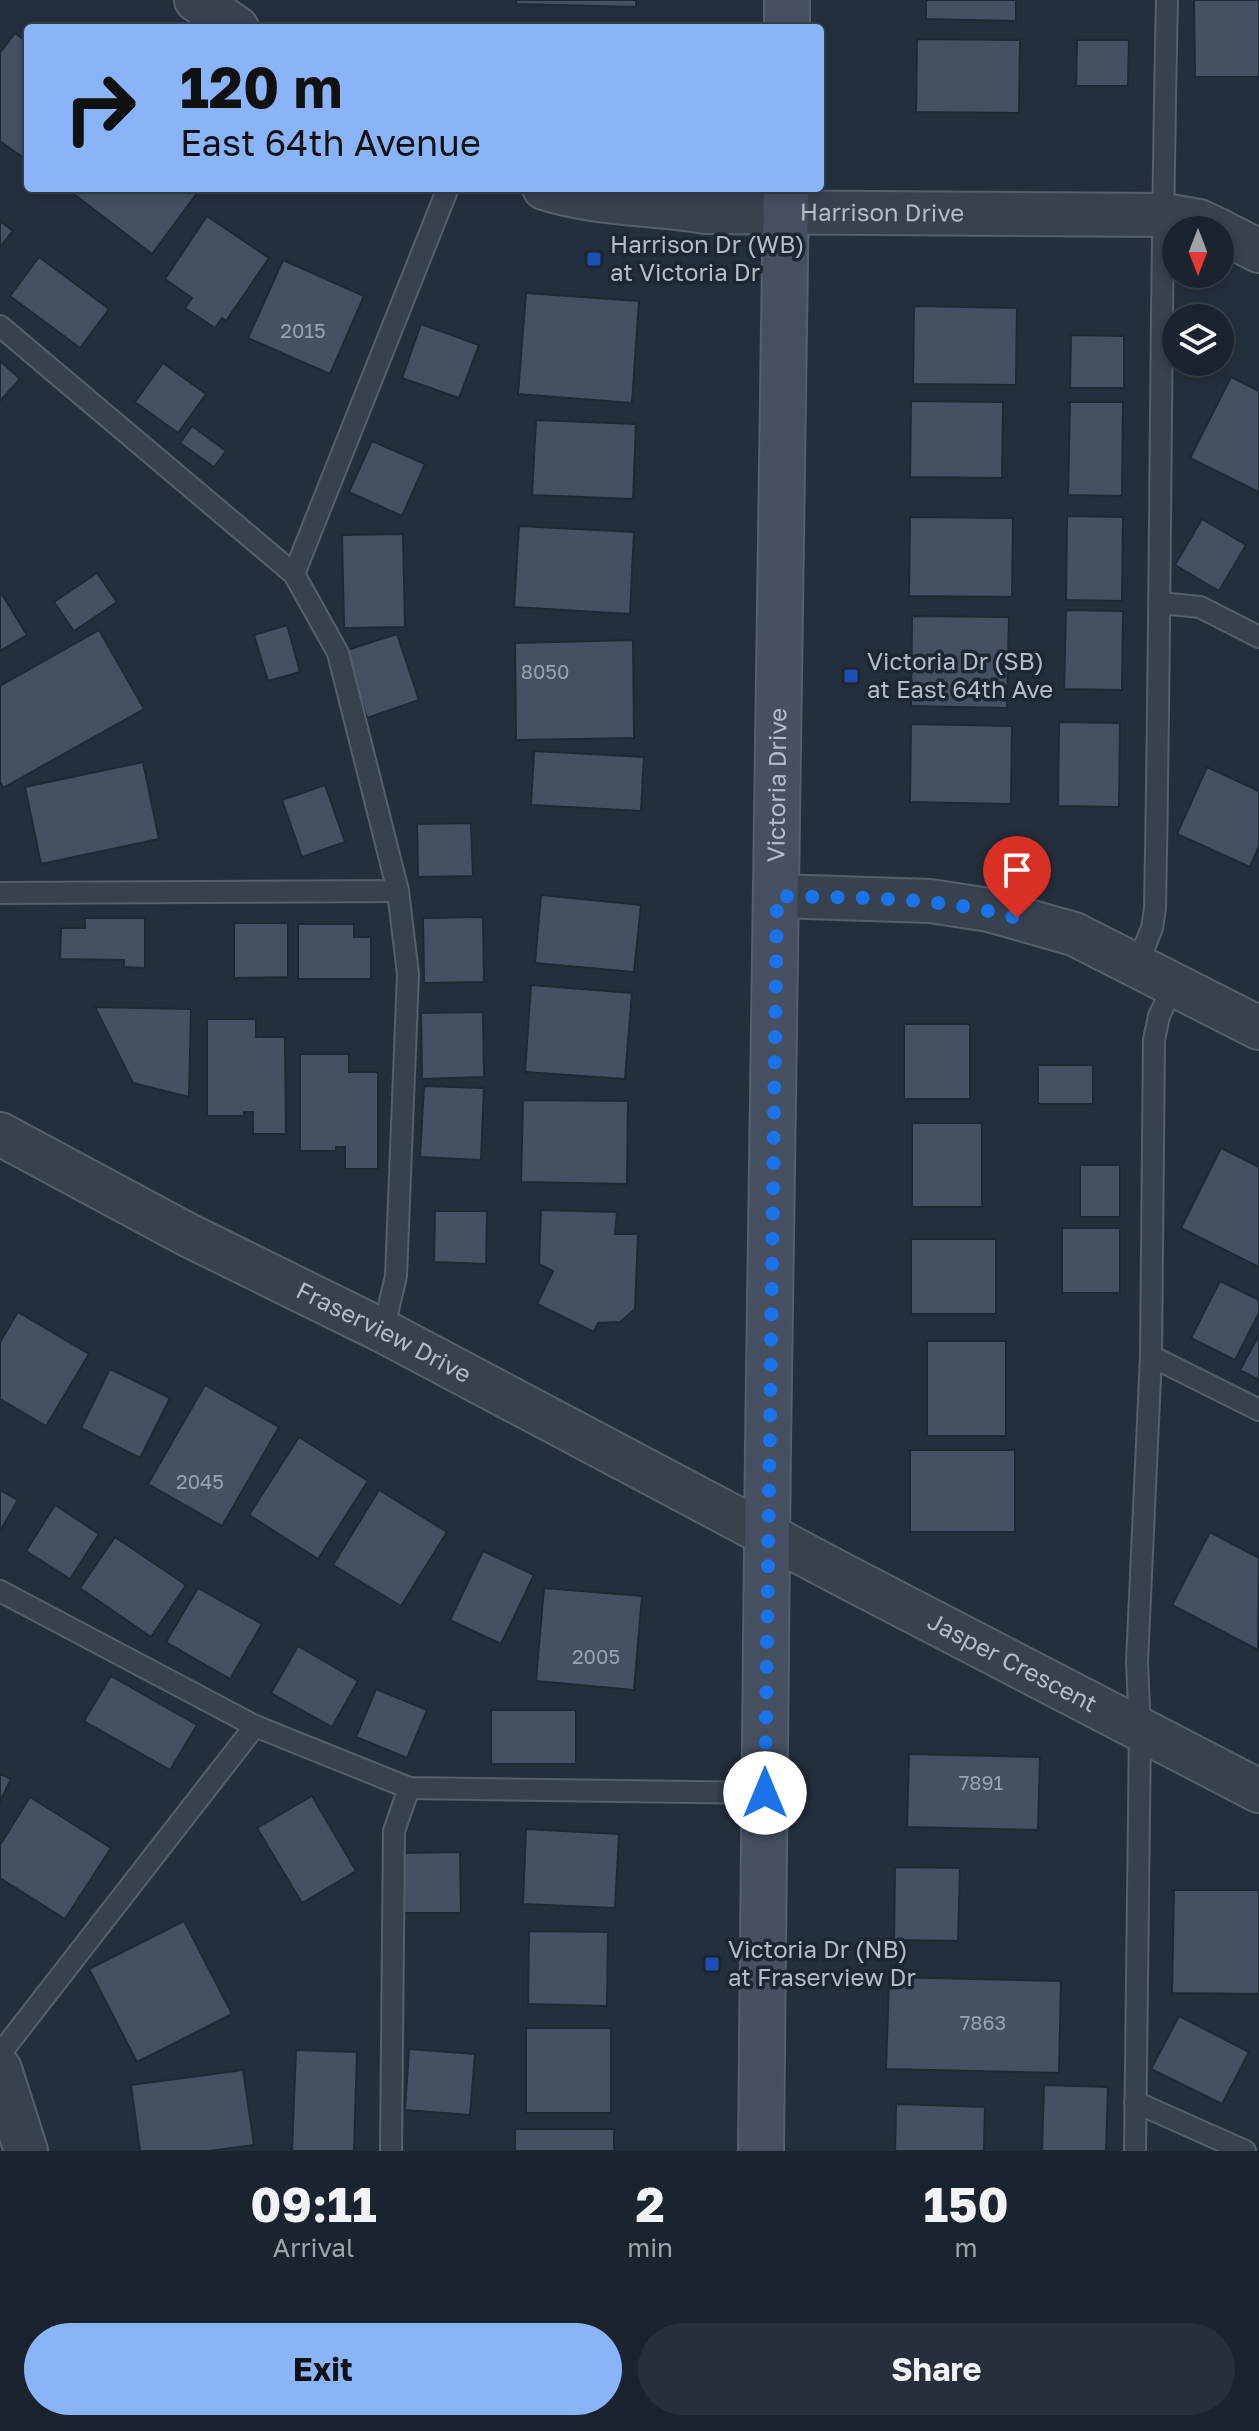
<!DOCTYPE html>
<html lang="en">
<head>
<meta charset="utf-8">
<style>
  :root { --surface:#1b232e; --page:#282f3a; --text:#f1f3f6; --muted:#a0a4aa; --line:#39404a; --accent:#8ab4f8 }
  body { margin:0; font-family:"Golos Text",sans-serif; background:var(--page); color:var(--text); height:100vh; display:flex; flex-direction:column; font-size:30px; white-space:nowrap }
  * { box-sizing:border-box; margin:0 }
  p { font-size:26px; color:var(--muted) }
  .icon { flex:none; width:44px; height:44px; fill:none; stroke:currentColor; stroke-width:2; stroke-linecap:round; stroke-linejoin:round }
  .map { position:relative; height:2151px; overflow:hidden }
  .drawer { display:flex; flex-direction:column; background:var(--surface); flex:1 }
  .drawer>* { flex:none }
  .banner { position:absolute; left:24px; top:24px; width:800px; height:168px; border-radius:8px; box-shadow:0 4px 12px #0003,0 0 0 2px var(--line); background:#8ab4f8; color:#111; overflow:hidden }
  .needle { width:52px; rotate:180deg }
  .buttons { position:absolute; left:1162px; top:216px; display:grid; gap:16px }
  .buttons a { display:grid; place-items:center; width:72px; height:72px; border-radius:50%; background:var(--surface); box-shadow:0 4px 12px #0003,0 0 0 2px var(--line); font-size:40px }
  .pin { position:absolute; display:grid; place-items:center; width:68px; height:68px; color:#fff; margin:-82px -34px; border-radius:50% 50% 50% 0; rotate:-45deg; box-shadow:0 0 8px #0007 }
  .pin .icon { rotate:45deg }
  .me { position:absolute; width:88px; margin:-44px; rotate:0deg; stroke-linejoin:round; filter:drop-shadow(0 0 6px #0008) }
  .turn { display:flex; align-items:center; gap:28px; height:168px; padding:0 24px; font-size:36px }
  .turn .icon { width:104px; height:104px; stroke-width:2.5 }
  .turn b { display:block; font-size:56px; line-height:68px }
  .eta { display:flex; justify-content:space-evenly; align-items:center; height:136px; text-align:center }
  .eta b { font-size:48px; font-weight:700; line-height:56px }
  .cta { display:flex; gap:16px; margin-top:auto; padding:16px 24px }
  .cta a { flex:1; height:92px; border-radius:48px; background:var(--accent); color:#111; font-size:32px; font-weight:700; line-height:92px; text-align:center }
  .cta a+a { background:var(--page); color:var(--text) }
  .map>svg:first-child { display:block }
</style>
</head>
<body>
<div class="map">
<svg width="1259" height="2151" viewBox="0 0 1259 2151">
  <rect width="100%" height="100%" fill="#242f3e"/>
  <g fill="#455162" stroke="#1f2835" stroke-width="2">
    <polygon points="516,0 636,0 636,7 516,4"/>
    <polygon points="926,0 1016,0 1016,21 926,19"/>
    <polygon points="1194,0 1259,0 1259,77 1195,77"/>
    <polygon points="15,33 28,43 28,161 0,141 0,53"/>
    <polygon points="917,39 1020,40 1019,113 916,112"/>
    <polygon points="1077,40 1129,40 1128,86 1076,86"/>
    <polygon points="66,188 201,188 152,254"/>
    <polygon points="207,216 269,258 226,321 222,318 215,328 185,308 192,298 165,279"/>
    <polygon points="0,221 13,231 0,247"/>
    <polygon points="39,257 109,309 80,348 10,296"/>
    <polygon points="283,260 364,296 330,374 248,338"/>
    <polygon points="526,293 639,301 632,403 518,394"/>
    <polygon points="914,306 1017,308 1016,385 913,384"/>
    <polygon points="421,324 479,345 459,398 402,378"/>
    <polygon points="1071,335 1124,336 1124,388 1070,388"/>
    <polygon points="0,361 20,379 0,401"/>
    <polygon points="163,363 206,394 178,433 135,402"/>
    <polygon points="1231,377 1259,391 1259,492 1190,458"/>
    <polygon points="911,401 1003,402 1002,478 910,477"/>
    <polygon points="1070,402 1123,402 1122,496 1068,495"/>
    <polygon points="536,420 636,424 633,499 532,495"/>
    <polygon points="192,426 226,451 214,467 180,443"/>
    <polygon points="372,441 425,464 402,516 349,492"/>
    <polygon points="1067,516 1123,517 1122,601 1066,600"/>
    <polygon points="910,517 1013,518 1012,597 909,596"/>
    <polygon points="1202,519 1246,545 1219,591 1175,565"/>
    <polygon points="519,526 634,532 630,614 514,607"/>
    <polygon points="403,534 405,627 344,628 342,535"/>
    <polygon points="97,573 117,602 74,631 54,602"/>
    <polygon points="0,591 27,635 0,651"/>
    <polygon points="1066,610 1123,611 1122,690 1064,689"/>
    <polygon points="912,616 1009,617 1007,708 911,706"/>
    <polygon points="287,625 300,672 268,681 254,635"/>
    <polygon points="99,630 144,709 3,788 0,782 0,686"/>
    <polygon points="397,634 419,700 367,718 344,651"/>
    <polygon points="633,640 634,738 516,740 515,643"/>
    <polygon points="1059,722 1120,723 1119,807 1058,806"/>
    <polygon points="911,724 1012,726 1011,804 910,802"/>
    <polygon points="534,751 644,757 641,811 531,805"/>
    <polygon points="143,762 159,839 41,864 25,787"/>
    <polygon points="1207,767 1259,791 1259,846 1250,867 1177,834"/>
    <polygon points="325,785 345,842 302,857 282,800"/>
    <polygon points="471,823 473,876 418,877 417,824"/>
    <polygon points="541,895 641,905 634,972 535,963"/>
    <polygon points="483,917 484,982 424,983 423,918"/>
    <polygon points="85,918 145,918 145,968 124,967 124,960 60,959 61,928 85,928"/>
    <polygon points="234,923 288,923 288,977 234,978"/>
    <polygon points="298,924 354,924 354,937 371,937 371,979 298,979"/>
    <polygon points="531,985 632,993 625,1079 525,1072"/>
    <polygon points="95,1007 191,1009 189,1097 133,1083"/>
    <polygon points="483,1012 484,1077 422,1079 421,1013"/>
    <polygon points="207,1019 256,1019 256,1037 285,1037 286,1134 253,1134 253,1112 244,1112 244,1116 207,1116"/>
    <rect x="904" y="1024" width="66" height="75"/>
    <polygon points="300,1054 349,1054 349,1072 378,1072 378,1169 345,1169 345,1147 336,1147 336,1151 300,1151"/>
    <rect x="1038" y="1065" width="55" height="39"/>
    <polygon points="424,1086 484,1088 481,1160 420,1157"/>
    <polygon points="523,1100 628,1101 627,1184 521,1182"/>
    <rect x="912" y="1123" width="70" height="84"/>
    <polygon points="1221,1148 1259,1167 1259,1267 1181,1228"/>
    <rect x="1080" y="1165" width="40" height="52"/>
    <polygon points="541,1210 617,1212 615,1234 638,1234 635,1309 620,1322 598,1323 594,1332 537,1304 553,1271 539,1264"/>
    <polygon points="435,1211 487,1211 486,1264 434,1262"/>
    <rect x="1062" y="1228" width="58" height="65"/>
    <rect x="911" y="1239" width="85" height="75"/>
    <polygon points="1220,1281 1259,1300 1259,1313 1235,1360 1191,1338"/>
    <polygon points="18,1312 89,1354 46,1426 0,1399 0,1342"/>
    <polygon points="1259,1335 1259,1380 1240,1370"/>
    <rect x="927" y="1341" width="79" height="95"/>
    <polygon points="110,1369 170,1398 140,1458 81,1428"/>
    <polygon points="205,1385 279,1427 222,1526 148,1484"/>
    <polygon points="299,1437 368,1481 318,1559 249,1515"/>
    <rect x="910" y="1450" width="105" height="82"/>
    <polygon points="0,1490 18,1500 0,1531"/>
    <polygon points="379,1490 447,1532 401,1606 333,1565"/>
    <polygon points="55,1505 99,1534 70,1579 26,1551"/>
    <polygon points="1210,1532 1259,1558 1258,1650 1172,1605"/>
    <polygon points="115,1537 186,1585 151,1637 80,1588"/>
    <polygon points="483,1551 534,1575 501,1644 450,1620"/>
    <polygon points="198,1588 262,1624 230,1679 166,1642"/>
    <polygon points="544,1588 642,1596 634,1690 536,1681"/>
    <polygon points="298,1646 358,1681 332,1727 271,1693"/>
    <polygon points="111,1676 197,1725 170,1770 84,1721"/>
    <polygon points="376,1689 427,1710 407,1758 356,1737"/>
    <rect x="491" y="1710" width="85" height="54"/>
    <polygon points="909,1754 1040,1757 1038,1830 907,1827"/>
    <polygon points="0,1774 11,1779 0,1802"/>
    <polygon points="312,1796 356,1871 302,1903 257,1828"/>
    <polygon points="30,1797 111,1848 65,1919 0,1878 0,1845"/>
    <polygon points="526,1829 619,1834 615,1908 523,1904"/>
    <polygon points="460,1852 461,1913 404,1913 403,1853"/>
    <polygon points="895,1867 960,1868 958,1941 894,1940"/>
    <polygon points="1174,1890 1259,1890 1259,1994 1172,1993"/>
    <polygon points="184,1921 232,2014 137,2062 89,1969"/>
    <polygon points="529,1931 608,1932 607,2006 528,2004"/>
    <polygon points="889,1977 1061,1981 1059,2073 886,2069"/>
    <polygon points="1179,2016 1249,2052 1222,2104 1151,2069"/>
    <rect x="526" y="2028" width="85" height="85"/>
    <polygon points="409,2049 475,2054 470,2115 405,2110"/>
    <polygon points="296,2050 357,2052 354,2151 292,2151"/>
    <polygon points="243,2070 254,2145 209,2151 140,2151 131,2085"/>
    <polygon points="1044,2085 1108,2087 1106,2151 1042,2151"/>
    <polygon points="896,2104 985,2107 984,2151 895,2151"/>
    <rect x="515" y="2129" width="99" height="22"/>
  </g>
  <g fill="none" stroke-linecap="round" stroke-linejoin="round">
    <g stroke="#565f6c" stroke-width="24">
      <g id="lane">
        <polyline points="0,326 294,574 338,653 398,891 408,974 396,1276 383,1331"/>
        <polyline points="294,574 448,188"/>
        <polyline points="1161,603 1200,607 1259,637"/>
        <polyline points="0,893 398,891"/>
        <path d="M1137 965 1152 928 1155 908C1161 605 1160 303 1167 0"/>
        <polyline points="1151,1356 1259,1410"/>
        <polyline points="0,1591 255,1726 409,1788 765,1793"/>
        <polyline points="0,2054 255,1726"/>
        <polyline points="1135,2102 1245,2151"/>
        <polyline points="391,2151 394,1831 409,1788"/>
        <polyline points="1135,2151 1140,1730 1137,1662 1151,1356 1154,1040 1159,1016 1174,985"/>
      </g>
    </g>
    <g stroke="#565f6c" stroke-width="46">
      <g id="street">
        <polyline points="196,0 237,28"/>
        <path id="s1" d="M544 188C597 205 652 203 706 212L1164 215 1199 221 1218 230"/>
        <polyline points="1220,231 1259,251"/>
        <polyline points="777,896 930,901 989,910 1074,934 1259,1028"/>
        <path id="s2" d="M0 1134 188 1235 383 1331 841 1574 1259 1791"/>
        <polyline points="0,2069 26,2151"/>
      </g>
    </g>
    <g stroke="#565f6c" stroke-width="48">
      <g id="secondary">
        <polyline points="787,28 787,0"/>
        <path id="s3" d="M761 2151 768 1445 786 188"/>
      </g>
    </g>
    <use href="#lane" stroke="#38414e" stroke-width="20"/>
    <use href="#street" stroke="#38414e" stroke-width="42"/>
    <use href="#secondary" stroke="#465061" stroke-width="44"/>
  </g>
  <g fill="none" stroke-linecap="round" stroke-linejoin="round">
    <path stroke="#1a73e8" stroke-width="14" stroke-dasharray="0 25.2" d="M765 1793 777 896C857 898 939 896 1017 918"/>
  </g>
  <g fill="#1a4fb4" stroke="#1d2633" stroke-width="3">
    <rect x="586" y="251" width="16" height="16" rx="4"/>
    <rect x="843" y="668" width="16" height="16" rx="4"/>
    <rect x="704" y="1956" width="16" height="16" rx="4"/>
  </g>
  <g text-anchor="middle" stroke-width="7" stroke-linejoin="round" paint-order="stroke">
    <g font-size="20" fill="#98a1af">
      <text x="303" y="338">2015</text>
      <text x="545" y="679">8050</text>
      <text x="200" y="1489">2045</text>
      <text x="596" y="1664">2005</text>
      <text x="981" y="1790">7891</text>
      <text x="983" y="2030">7863</text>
    </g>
    <g font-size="24" fill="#b4bcc9" stroke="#1d2633">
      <text dy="8" stroke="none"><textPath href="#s1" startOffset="340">Harrison Drive</textPath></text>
      <text dy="8" stroke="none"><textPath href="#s3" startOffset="1366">Victoria Drive</textPath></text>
      <text dy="8" stroke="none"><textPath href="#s2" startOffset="432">Fraserview Drive</textPath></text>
      <text dy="8" stroke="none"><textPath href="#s2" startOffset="1142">Jasper Crescent</textPath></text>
    </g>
    <g font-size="24" fill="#b4bcc9" stroke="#1d2633" text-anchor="start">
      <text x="610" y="253">Harrison Dr (WB)<tspan x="610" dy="28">at Victoria Dr</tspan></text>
      <text x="867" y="670">Victoria Dr (SB)<tspan x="867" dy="28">at East 64th Ave</tspan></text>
      <text x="728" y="1958">Victoria Dr (NB)<tspan x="728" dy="28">at Fraserview Dr</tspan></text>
    </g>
  </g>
</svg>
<div class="buttons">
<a><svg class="needle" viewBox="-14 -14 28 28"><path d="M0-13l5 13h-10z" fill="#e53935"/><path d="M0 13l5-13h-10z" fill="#a0a4aa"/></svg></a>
<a><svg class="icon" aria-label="layers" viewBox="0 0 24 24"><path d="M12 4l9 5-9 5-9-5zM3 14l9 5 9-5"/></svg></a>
</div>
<div class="pin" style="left:1017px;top:918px;background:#d93025"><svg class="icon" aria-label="arrive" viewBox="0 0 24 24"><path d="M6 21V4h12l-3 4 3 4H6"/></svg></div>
<svg class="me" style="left:765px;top:1793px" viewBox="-20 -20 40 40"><circle r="19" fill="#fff"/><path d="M0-13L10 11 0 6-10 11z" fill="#1a73e8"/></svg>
<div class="banner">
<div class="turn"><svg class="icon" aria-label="right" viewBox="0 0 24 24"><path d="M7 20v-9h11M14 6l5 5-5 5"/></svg><div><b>120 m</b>East 64th Avenue</div></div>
</div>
</div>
<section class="drawer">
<div class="eta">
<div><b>09:11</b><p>Arrival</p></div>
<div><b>2</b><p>min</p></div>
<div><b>150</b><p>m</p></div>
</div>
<div class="cta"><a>Exit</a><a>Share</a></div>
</section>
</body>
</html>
